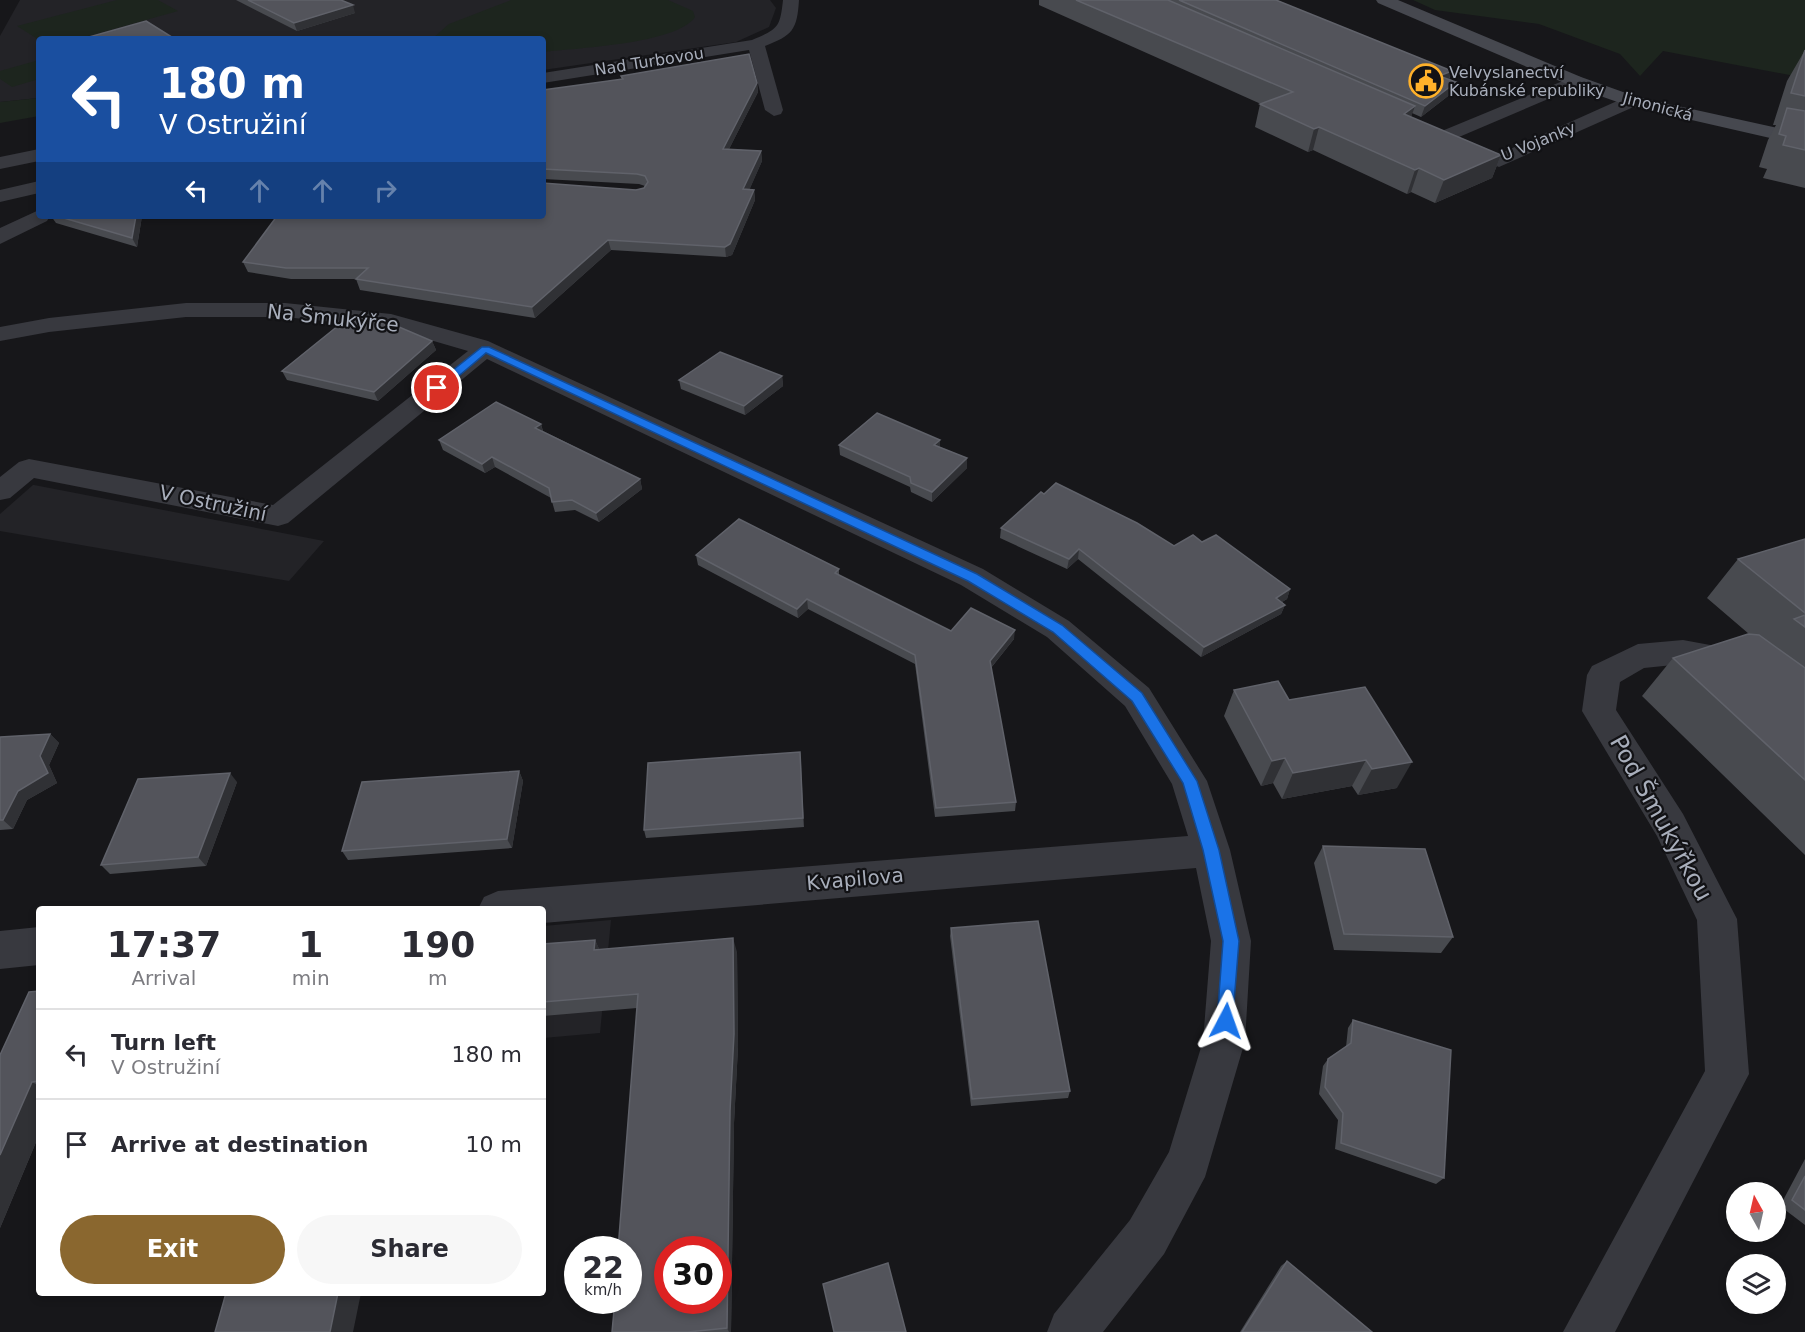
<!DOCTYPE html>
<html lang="en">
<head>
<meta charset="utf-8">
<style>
  :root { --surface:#fff; --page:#f7f7f7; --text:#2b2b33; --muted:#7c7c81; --line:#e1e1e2; --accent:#8a672f }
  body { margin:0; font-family:"DejaVu Sans",sans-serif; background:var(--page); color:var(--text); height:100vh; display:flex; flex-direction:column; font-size:22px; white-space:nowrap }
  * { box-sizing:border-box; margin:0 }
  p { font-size:20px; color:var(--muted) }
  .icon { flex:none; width:33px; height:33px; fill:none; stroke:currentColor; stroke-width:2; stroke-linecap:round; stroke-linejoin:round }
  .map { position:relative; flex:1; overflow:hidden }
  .drawer { position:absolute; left:36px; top:906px; width:510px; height:390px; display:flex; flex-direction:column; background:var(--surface); border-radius:6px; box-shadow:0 3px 9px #0003 }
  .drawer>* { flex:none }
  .banner { position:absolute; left:36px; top:36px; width:510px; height:183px; border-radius:6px; box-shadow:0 3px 9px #0003; background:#1a4fa0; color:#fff; overflow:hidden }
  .needle { width:39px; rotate:352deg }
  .tools { position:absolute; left:1726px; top:1182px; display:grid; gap:12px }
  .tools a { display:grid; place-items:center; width:60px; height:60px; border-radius:50%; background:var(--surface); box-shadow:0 3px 9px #0003; font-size:30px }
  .speed { position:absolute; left:564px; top:1236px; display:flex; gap:12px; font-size:30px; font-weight:700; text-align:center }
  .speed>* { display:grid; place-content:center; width:78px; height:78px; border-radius:50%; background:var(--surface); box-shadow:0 3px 9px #0003; line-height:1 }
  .speed small { font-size:15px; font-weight:400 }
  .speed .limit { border:9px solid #d22; background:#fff; color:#111 }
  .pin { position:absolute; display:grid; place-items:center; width:51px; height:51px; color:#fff; margin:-26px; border:3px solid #fff; border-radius:50%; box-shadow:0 2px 6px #0007 }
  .me { position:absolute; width:66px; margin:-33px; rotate:4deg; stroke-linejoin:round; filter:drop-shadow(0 0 4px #0008) }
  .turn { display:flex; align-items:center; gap:21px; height:126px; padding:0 24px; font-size:27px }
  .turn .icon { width:78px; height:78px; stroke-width:2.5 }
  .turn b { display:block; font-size:42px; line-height:51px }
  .lanes { display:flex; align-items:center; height:57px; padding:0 24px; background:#0003; justify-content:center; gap:30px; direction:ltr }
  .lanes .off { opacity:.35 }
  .eta { display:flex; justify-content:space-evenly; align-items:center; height:102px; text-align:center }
  .eta b { font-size:36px; font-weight:700; line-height:42px }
  .cta { display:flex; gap:12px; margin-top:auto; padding:12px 24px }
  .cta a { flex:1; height:69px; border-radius:36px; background:var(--accent); color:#fff; font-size:24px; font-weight:700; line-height:69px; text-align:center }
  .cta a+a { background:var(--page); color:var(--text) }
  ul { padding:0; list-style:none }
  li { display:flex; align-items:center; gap:18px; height:90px; padding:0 24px; border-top:2px solid var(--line) }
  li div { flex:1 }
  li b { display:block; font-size:22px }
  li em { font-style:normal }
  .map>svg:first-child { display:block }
</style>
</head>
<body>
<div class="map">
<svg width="1805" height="1332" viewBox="0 0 1805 1332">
  <rect width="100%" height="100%" fill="#17171a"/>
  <g fill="#232327">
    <polygon points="20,0 770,0 776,8 769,27 736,42 543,70 543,39 39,39 39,98 0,102 0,36"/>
    <polygon points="33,485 34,485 324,541 289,581 0,531 0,514"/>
    <polygon points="611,920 600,1033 543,1038 543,926"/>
  </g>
  <g fill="#1d251e">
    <polygon points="117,0 158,0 178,11 78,39 39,40 17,26"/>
    <path d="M511 0H668L693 11 695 17C677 44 576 48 543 52V39H432L449 24Z"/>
    <polygon points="1413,0 1805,0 1805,78 1663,51 1640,76 1620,54 1539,24 1435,10"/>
    <polygon points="39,60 39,79 12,87 0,79 0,71"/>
    <polygon points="39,98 39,116 0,123 0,102"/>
  </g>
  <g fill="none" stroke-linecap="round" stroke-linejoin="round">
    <g fill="#38393f" fill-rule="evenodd">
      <path d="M783 0H799C797 30 793 35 765 46L783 110 781 114 774 116 765 110 749 50 543 83V73L752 40C778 29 780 28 783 0Z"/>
      <polygon points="1575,76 1581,77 1584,81 1581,85 1459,137 1499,154 1626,97 1632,95 1641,101 1638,105 1499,167 1451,147 1449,141 1437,141 1434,137 1437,133"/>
      <polygon points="39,149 39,161 0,169 0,157"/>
      <polygon points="39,181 39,193 0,202 0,190"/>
      <polygon points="39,210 39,216 50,216 47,221 0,244 0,228"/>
      <polygon points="186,303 285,303 391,314 488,341 983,569 1069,621 1149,688 1207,781 1230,850 1251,941 1245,1041 1205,1177 1164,1254 1103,1332 1047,1332 1054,1314 1130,1220 1169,1152 1203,1041 1211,941 1196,868 543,923 543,909 478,909 484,897 498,891 1188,836 1172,784 1125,706 1047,637 961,585 487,359 288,523 278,526 34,478 10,498 0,500 0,477 19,462 29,459 273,505 468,351 389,328 285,317 186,317 49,332 0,341 0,327 49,318"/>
      <polygon points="1683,640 1748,652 1805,694 1805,725 1793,721 1727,672 1683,664 1644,668 1620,682 1616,710 1683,814 1737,919 1749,1074 1615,1332 1563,1332 1705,1071 1697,920 1657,836 1582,711 1587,675 1592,666 1638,644"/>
      <polygon points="39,927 39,965 0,969 0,931"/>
    </g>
    <polygon fill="#46484f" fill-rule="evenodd" points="1376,0 1398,0 1581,77 1637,97 1805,134 1805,146 1626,105 1569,85 1378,3"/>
  </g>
  <g fill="#484a4f">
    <polygon points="236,0 341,0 355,13 297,31"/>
    <polygon points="1039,0 1276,0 1452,71 1449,80 1452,93 1421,117 1412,113 1411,117 1501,155 1492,178 1435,203 1411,192 1407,194 1313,150 1308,152 1255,127 1260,104 1261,104 1039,5"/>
    <polygon points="1805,50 1805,188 1763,178 1767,169 1759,167 1768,140 1776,125 1773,125 1787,81"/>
    <polygon points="621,76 757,83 758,92 729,149 761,151 762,161 749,190 754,190 755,200 732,255 726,257 611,250 535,318 360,290 356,279 357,279 291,279 248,272 243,262 644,188 645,186 639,184 543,179 543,90 622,79"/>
    <polygon points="51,216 142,216 137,247 56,223"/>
    <polygon points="432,341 436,350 378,401 287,380 282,371"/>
    <polygon points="782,376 783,386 745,415 681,389 679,380"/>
    <polygon points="541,424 543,431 640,479 642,489 599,522 575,510 555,512 551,498 495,467 485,473 443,450 439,440"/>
    <polygon points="839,445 940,447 967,458 967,468 932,502 911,492 910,487 840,455"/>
    <polygon points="1001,528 1174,546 1202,542 1290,589 1287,599 1282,602 1285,605 1281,614 1201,657 1078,559 1067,569 1000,538"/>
    <polygon points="1805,539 1805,855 1642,696 1673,658 1749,634 1707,598 1738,559"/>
    <polygon points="696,555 839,569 839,575 951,631 1014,639 991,668 1016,802 1015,811 935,817 915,664 808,609 798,618 698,565"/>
    <polygon points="1365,687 1397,788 1358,795 1352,786 1282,799 1273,783 1261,786 1224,716 1234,690 1289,700"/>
    <polygon points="50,734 59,743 49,765 57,783 27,800 13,829 0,830 0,737"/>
    <polygon points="800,752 804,827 646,838 644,830"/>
    <polygon points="519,771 523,781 512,848 348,860 342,851"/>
    <polygon points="237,782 206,866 110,874 101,865"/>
    <polygon points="1323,846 1453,937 1441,953 1334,950 1314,863"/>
    <polygon points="951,928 1070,1091 1068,1098 971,1106 950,936"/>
    <polygon points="595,940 599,949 737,952 738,1047 734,1123 731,1332 612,1332 637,1008 543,1016 543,944"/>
    <polygon points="39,991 39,1135 0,1228 0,1055"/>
    <polygon points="1353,1020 1444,1178 1436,1184 1335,1149 1338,1120 1319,1094 1323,1066 1328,1059 1346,1047 1348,1028"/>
    <polygon points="1805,1159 1805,1225 1780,1206"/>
    <polygon points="1287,1261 1372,1332 1240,1332 1281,1266"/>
  </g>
  <g fill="#303135">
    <polygon points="353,5 355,13 297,31 294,23"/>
    <polygon points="1452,71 1448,81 1439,76"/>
    <polygon points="1456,82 1452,93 1421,117 1425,106"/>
    <polygon points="757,83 758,92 724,159 723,149"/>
    <polygon points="1415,106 1407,129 1404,114"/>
    <polygon points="1319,127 1313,150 1308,152 1314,129"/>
    <polygon points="761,151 762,161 745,200 743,189"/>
    <polygon points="1501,155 1492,178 1435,203 1444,180"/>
    <polygon points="1419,168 1411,192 1407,194 1415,170"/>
    <polygon points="754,190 755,200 732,255 726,257 725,247"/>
    <polygon points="136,216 142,216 137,247 132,238"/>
    <polygon points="608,240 611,250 535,318 532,307"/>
    <polygon points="432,341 436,350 378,401 374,392"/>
    <polygon points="782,376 783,386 745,415 744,406"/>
    <polygon points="541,424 543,434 535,428"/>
    <polygon points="940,440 940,450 934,445"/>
    <polygon points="492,457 495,467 485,473 482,464"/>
    <polygon points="967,458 967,468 932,502 932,492"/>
    <polygon points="640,479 642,489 599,522 596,513"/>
    <polygon points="1079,549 1078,559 1067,569 1069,559"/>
    <polygon points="1290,589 1287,599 1272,608 1276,598"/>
    <polygon points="807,599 808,609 798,618 797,609"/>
    <polygon points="1285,605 1281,614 1201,657 1204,647"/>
    <polygon points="1015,630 1014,639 989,670 990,661"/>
    <polygon points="50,734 59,743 49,765 57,783 27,800 13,829 3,820 18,791"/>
    <polygon points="800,752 801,761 804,827 803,818"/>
    <polygon points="1285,758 1273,783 1261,786 1272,761"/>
    <polygon points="1366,760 1352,786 1282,799 1293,773"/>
    <polygon points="1412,762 1397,788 1358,795 1372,769"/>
    <polygon points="519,771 523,781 512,848 507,839"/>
    <polygon points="230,773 237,782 206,866 198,857"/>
    <polygon points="733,938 737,952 738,1047 734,1123 731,1332 729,1332 727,1328"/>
    <polygon points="595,940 602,955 594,950"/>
    <polygon points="32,1082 39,1086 39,1135 0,1228 0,1155"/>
    <polygon points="338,1293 361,1293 353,1332 330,1332"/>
  </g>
  <g fill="#53545b" stroke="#60626a" stroke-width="1.5" fill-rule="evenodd">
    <polygon points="248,0 341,0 353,5 294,23"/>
    <polygon points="1076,0 1168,0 1415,106 1404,114 1501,155 1444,180 1419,168 1415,170 1319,127 1314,129 1260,104 1293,92"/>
    <polygon points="1179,0 1276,0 1452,71 1439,76 1456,82 1425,106"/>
    <polygon points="146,21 175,39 92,39 89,37"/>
    <polygon points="1805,50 1805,96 1791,93"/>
    <polygon points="749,54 757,83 723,149 761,151 743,189 754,190 730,244 725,247 608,240 532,307 356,279 368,268 286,268 243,262 277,216 543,216 543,183 636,190 644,188 648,182 645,176 637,174 543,169 543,90 623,79 621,76"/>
    <polygon points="1787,108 1805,111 1805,150 1783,145 1786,136 1779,134"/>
    <polygon points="57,216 136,216 132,238"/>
    <polygon points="349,317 385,321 432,341 374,392 282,371"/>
    <polygon points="720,352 782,376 744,406 679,380"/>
    <polygon points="496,402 541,424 535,428 640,479 596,513 572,500 552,502 549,488 492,457 482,464 439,440"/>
    <polygon points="877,413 940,440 934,445 967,458 932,492 911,483 910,477 839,445"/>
    <polygon points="1056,483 1137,523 1174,546 1193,535 1202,542 1216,535 1290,589 1276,598 1285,605 1204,647 1079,549 1069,559 1001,528 1041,492 1044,494"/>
    <polygon points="739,519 839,569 835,573 951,631 971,608 1015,630 990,661 1016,802 936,808 915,655 807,599 797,609 696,555"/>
    <polygon points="1805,539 1805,613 1738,559"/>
    <polygon points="1805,615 1805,627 1794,619"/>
    <polygon points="1748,634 1759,635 1805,668 1805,780 1673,658"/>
    <polygon points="1278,681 1289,700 1365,687 1412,762 1372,769 1366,760 1293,773 1285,758 1272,761 1234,690"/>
    <polygon points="50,734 40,756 48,773 18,791 3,820 0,820 0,737"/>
    <polygon points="800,752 803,818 644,830 648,763"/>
    <polygon points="519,771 507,839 342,851 362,782"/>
    <polygon points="230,773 198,857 101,865 138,779"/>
    <polygon points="1323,846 1425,849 1453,937 1344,934"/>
    <polygon points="1038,921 1070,1091 972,1099 951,928"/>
    <path d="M733 938 734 1034 730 1111 727 1328 688 1332H612L615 1300H628V1250H618L638 994 543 1002V944L595 940 594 950ZM668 1250H718V1300H668Z"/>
    <polygon points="39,991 39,1081 32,1082 0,1155 0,1055 29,992"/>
    <polygon points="1353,1020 1451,1050 1444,1178 1341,1143 1343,1113 1325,1087 1328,1059 1351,1043"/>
    <polygon points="1805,1176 1805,1210 1792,1200"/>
    <polygon points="1287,1261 1372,1332 1242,1332"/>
    <polygon points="888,1263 906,1332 834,1332 823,1284"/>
    <polygon points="226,1293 338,1293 330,1332 215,1332"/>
  </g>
  <polygon fill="#1a73e8" stroke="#114b97" stroke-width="1.5" points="482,347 489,347 977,574 1062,625 1142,693 1197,781 1219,850 1239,941 1232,1027 1226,1029 1219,1027 1217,1021 1223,941 1203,850 1183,783 1132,701 1053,632 968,581 486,353 441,391 433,391 433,386"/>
  <defs>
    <g id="civic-ring" transform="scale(1.725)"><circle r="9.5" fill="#121215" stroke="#ffb12a" stroke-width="1.5"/><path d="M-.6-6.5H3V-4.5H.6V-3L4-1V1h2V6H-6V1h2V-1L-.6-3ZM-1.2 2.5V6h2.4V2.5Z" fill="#ffb12a"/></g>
  </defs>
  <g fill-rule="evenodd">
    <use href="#civic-ring" x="1426" y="81"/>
  </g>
  <g text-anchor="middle" stroke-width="4.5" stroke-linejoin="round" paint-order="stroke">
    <g font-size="16" fill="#a8aebb" stroke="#121215">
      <text transform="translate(649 61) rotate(-9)" y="6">Nad Turbovou</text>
      <text transform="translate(1658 106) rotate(15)" y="6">Jinonická</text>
      <text transform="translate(1538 141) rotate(-22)" y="6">U Vojanky</text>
    </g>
    <g font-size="16" fill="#a8aebb" stroke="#121215" text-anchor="start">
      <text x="1449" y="78">Velvyslanectví<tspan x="1449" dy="18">Kubánské republiky</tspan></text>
    </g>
    <g font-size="20" fill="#a8aebb" stroke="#121215">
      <text transform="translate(333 318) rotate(6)" y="7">Na Šmukýřce</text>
      <text transform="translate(213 503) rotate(12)" y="7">V Ostružiní</text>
      <text transform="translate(855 879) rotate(-5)" y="7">Kvapilova</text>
    </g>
    <g font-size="24" fill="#a8aebb" stroke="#121215">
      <text transform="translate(1661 818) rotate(61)" y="8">Pod Šmukýřkou</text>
    </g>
  </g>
</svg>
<div class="tools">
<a><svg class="needle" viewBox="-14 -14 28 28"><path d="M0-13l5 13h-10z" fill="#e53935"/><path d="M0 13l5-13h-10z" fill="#7c7c81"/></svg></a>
<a><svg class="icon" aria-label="layers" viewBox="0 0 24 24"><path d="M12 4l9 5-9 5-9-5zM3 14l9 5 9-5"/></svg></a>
</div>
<div class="speed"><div>22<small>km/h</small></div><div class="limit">30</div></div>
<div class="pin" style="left:437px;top:388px;background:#d93025"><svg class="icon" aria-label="arrive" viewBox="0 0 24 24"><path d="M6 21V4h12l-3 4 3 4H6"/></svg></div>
<svg class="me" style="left:1226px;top:1021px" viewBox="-20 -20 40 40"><path d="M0-17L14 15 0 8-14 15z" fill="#1a73e8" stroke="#fff" stroke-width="4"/></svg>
<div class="banner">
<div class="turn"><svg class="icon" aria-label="left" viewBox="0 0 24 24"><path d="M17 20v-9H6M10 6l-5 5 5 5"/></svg><div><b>180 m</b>V Ostružiní</div></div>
<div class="lanes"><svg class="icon" aria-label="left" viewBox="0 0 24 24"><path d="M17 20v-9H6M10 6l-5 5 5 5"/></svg><svg class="icon off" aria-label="ahead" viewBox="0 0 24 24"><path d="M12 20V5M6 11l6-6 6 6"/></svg><svg class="icon off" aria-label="ahead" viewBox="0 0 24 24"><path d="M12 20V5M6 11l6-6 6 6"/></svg><svg class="icon off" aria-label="right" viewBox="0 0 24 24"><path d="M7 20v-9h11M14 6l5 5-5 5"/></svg></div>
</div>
<section class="drawer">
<div class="eta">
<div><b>17:37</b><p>Arrival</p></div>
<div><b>1</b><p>min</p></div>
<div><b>190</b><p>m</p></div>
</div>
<ul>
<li><svg class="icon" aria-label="left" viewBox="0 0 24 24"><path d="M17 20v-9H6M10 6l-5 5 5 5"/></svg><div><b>Turn left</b><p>V Ostružiní</p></div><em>180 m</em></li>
<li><svg class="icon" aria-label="arrive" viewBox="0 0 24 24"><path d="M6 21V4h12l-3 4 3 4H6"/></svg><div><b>Arrive at destination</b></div><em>10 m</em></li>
</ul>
<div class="cta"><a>Exit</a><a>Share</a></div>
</section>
</div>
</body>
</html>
